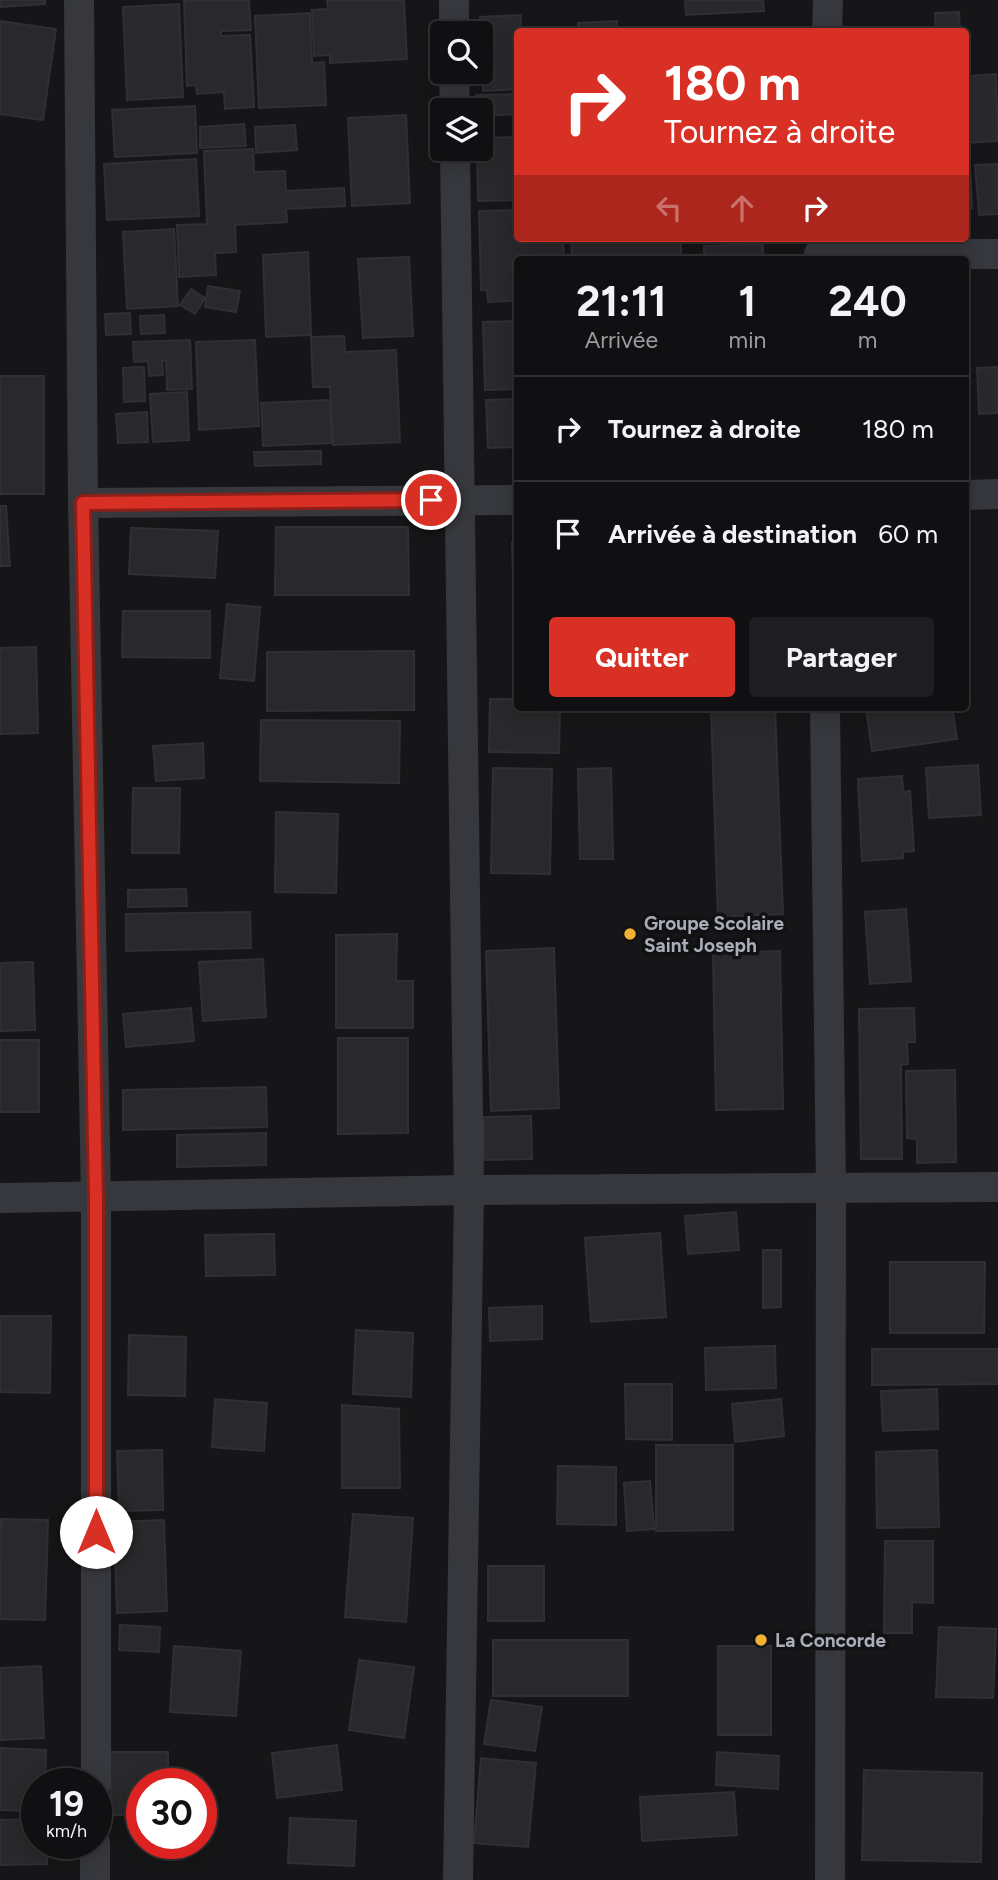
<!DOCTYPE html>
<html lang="fr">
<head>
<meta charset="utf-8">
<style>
  :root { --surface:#101012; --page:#1e1e20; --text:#f1f3f6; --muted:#9c9d9f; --line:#303032; --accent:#d93025 }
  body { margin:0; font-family:Figtree,sans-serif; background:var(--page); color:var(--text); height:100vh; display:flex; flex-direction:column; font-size:26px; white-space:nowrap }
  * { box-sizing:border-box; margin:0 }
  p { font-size:23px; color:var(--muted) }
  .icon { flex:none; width:38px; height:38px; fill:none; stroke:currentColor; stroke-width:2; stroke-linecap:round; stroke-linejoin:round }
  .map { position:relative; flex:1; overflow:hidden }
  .drawer { position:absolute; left:514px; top:256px; width:455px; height:455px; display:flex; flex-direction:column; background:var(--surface); border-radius:7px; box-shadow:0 4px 18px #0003,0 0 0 2px var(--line) }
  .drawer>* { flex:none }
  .hud { position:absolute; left:514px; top:28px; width:455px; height:214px; border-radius:7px; box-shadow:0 4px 18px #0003,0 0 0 2px var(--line); background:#d93025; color:#fff; overflow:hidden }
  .controls { position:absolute; left:430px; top:21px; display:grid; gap:14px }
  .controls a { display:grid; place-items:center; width:63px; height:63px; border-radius:7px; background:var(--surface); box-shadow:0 4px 18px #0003,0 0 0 2px var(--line); font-size:35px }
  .speed { position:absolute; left:21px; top:1768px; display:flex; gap:14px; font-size:35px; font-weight:700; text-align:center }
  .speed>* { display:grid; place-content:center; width:91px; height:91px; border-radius:50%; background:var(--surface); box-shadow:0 4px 18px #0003,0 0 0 2px var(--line); line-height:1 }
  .speed small { font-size:18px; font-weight:400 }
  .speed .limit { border:10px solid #d22; background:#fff; color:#111 }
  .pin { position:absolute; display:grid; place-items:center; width:60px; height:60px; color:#fff; margin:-30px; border:4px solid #fff; border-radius:50%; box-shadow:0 2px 7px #0007 }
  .me { position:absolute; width:77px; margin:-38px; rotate:0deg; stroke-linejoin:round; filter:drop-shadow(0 0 5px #0008) }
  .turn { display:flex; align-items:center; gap:24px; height:147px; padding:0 35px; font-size:32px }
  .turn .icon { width:91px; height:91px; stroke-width:2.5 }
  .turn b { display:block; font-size:49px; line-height:60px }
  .lanes { display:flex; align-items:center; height:66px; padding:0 35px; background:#0003; justify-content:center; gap:35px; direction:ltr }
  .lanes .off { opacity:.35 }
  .eta { display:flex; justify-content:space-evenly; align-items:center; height:119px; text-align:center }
  .eta b { font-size:42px; font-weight:700; line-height:49px }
  .button { display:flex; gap:14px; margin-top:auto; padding:14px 35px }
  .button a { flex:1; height:80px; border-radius:7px; background:var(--accent); color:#fff; font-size:28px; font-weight:700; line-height:80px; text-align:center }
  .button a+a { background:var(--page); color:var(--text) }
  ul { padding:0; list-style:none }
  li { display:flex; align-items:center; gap:21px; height:105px; padding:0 35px; border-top:2px solid var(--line) }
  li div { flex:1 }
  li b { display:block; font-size:26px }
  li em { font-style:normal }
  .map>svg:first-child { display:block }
</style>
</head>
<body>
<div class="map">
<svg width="998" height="1880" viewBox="0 0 998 1880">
  <rect width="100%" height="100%" fill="#161618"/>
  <g fill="#29292c" stroke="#303034" stroke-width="2">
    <polygon points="0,0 45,0 45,4 0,7"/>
    <polygon points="249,0 251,30 221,31 221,36 250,35 254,107 225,109 224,92 197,94 196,85 187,86 184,1"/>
    <polygon points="327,0 404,0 407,59 330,63 330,55 314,56 312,10 328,9"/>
    <polygon points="685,0 763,0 764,11 686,15"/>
    <polygon points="179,4 183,97 127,100 123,7"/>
    <polygon points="959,12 960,32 936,32 935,13"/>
    <polygon points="310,13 312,63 324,62 326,105 259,108 255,16"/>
    <polygon points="521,15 518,89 483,91 480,17"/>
    <polygon points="0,21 56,29 43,120 0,114"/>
    <polygon points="617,21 617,32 578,32 578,23"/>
    <polygon points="684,27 776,31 776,32 684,32"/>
    <polygon points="996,74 998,141 966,143 966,112 969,112 967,76"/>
    <polygon points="518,94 518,114 481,116 481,110 477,110 476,95"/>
    <polygon points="195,106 197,153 115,157 112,110"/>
    <polygon points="406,115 410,203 352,206 348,118"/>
    <polygon points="244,124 246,146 200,148 200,127"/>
    <polygon points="295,125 297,150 256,153 255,127"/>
    <polygon points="518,137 518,200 478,201 477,149 481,149 481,138"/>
    <polygon points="253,149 254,172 285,171 286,191 344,188 345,206 286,209 287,222 235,225 236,252 215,253 216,275 179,277 177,225 207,224 204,151"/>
    <polygon points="196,159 199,216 107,220 104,164"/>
    <polygon points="966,163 970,163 972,208 966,208"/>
    <polygon points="998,164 998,214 979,215 975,165"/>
    <polygon points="518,210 518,238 530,238 530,243 563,242 564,259 518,259 518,289 513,290 513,301 488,302 487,290 481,290 479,211"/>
    <polygon points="174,229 178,306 127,309 123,232"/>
    <polygon points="571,238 681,238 681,259 572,259"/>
    <polygon points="763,244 763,259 704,259 704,246"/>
    <polygon points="308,252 311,335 266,337 263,255"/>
    <polygon points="409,257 413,336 363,338 358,259"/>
    <polygon points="208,286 240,291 236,312 205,307"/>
    <polygon points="191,289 205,298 195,314 180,305"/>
    <polygon points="130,313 131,334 106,335 105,314"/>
    <polygon points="164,315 165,333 141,334 140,316"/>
    <polygon points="518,321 518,389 485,390 483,322"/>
    <polygon points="344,336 345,352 396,350 400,442 333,445 330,387 313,387 311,337"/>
    <polygon points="190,340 192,389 167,390 166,360 162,361 163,375 149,376 148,361 134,362 133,342"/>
    <polygon points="255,340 259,426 199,430 196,342"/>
    <polygon points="144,367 145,401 124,402 123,368"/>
    <polygon points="998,367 998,413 979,414 977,368"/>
    <rect x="0" y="376" width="44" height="118"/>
    <polygon points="187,392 189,440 153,442 150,394"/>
    <polygon points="518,399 518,447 488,448 486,400"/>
    <polygon points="330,400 332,443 263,446 261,403"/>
    <polygon points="147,412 148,442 118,443 116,414"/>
    <polygon points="321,451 321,464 255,466 254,452"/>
    <polygon points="0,506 6,506 10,566 0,566"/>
    <polygon points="276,527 408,527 409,595 275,595"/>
    <polygon points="131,528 218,531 215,578 129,574"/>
    <polygon points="512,543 518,543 518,643 515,643"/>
    <polygon points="227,604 260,607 254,681 220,678"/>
    <polygon points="123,611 210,611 210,658 122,657"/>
    <polygon points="36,647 38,733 0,734 0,648"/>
    <polygon points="414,651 414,710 267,711 267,652"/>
    <polygon points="490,699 518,699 518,707 560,707 559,753 489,752"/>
    <polygon points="711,707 775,707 783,914 718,917"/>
    <polygon points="866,707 952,707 957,739 872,751"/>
    <polygon points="261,720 400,721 399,783 260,781"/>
    <polygon points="203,743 204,778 156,781 153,746"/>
    <polygon points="978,765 981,815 929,818 926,768"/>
    <polygon points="493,768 552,769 550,874 491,873"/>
    <polygon points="611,768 613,859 580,859 578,769"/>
    <polygon points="902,776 903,792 910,791 914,851 903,852 903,858 862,861 858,779"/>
    <polygon points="133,788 180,788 179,853 132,853"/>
    <polygon points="276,812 338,814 336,893 275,892"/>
    <polygon points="186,889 187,906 128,907 128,890"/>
    <polygon points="906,909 911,981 870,984 865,912"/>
    <polygon points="250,912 251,948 126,951 126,914"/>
    <polygon points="397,934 396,981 413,981 413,1028 336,1028 336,935"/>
    <polygon points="554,948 559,1108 491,1111 486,951"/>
    <polygon points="780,951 783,1109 716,1110 713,953"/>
    <polygon points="263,959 266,1017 203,1021 199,962"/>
    <polygon points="33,962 35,1030 0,1031 0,963"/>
    <polygon points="191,1008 194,1041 126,1047 123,1014"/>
    <polygon points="914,1008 915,1042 907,1042 908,1064 901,1065 902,1159 861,1159 859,1009"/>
    <polygon points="338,1038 408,1038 408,1133 338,1134"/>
    <rect x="0" y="1040" width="39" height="72"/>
    <polygon points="955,1070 956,1162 917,1163 917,1139 907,1138 906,1071"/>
    <polygon points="266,1087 267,1127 123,1130 123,1090"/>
    <polygon points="531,1116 532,1159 484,1160 484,1117"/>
    <polygon points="266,1133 266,1165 177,1167 177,1135"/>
    <polygon points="736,1212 739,1250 688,1254 685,1216"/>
    <polygon points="660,1233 666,1317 591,1322 585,1238"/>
    <polygon points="274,1234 275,1275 206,1276 205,1235"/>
    <polygon points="763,1250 781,1250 781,1307 763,1308"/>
    <polygon points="890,1262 985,1262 984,1333 890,1333"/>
    <polygon points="542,1306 542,1339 490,1341 489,1308"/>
    <polygon points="0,1316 51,1316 50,1393 0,1392"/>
    <polygon points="356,1330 413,1333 411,1397 353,1394"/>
    <polygon points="129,1335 186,1337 185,1396 128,1395"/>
    <polygon points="775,1346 776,1388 706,1390 705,1348"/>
    <polygon points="872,1349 998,1349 998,1384 872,1385"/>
    <polygon points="625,1384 672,1384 672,1440 626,1439"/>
    <polygon points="937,1389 938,1429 883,1431 881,1391"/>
    <polygon points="215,1399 267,1403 264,1451 212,1447"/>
    <polygon points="781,1399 784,1436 735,1442 732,1404"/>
    <polygon points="342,1405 399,1409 400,1488 342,1488"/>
    <polygon points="656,1445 733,1445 733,1530 656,1531"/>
    <polygon points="162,1450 163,1510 119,1511 117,1451"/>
    <polygon points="937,1450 939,1527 877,1528 876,1452"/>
    <polygon points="558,1466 616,1467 616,1525 557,1524"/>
    <polygon points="650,1481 654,1529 627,1531 624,1483"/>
    <polygon points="353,1514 413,1518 406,1622 345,1617"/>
    <polygon points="1,1519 48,1520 45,1620 0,1619"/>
    <polygon points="164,1520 167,1611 117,1613 114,1522"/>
    <polygon points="885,1541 933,1541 933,1603 912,1602 912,1633 884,1633"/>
    <rect x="488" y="1566" width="56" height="55"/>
    <polygon points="120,1625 160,1627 159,1652 119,1650"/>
    <polygon points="939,1627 996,1629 993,1698 936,1697"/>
    <rect x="493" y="1640" width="135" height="56"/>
    <polygon points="174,1646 241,1651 236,1716 170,1712"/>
    <rect x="718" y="1646" width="53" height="89"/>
    <polygon points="359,1660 414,1667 404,1738 349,1730"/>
    <polygon points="41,1666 44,1738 0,1740 0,1668"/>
    <polygon points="491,1700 542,1707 535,1751 484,1744"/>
    <polygon points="337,1745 342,1790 277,1798 272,1753"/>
    <polygon points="0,1748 46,1750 45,1783 37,1783 37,1811 0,1810"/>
    <polygon points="110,1752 168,1752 168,1783 142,1783 142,1815 111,1815"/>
    <polygon points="717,1752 779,1756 778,1789 716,1785"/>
    <polygon points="481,1758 536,1763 528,1847 474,1843"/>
    <polygon points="864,1770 982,1773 981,1862 862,1860"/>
    <polygon points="734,1792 737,1835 642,1841 640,1797"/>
    <polygon points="290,1818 356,1821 354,1866 288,1863"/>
    <polygon points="37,1819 37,1843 47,1843 47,1864 0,1865 0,1820"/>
  </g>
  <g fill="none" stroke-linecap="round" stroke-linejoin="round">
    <g stroke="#37383d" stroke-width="30">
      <polyline points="79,0 83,503 96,1198 96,1783"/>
      <polyline points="454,0 454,33"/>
      <polyline points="827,32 828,0"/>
      <polyline points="454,72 455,110"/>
      <polyline points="455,149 469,1190 458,1880"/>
      <polyline points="819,254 998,254"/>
      <polyline points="966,495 998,494"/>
      <polyline points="83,503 518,500"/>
      <polyline points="825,707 831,1190 830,1880"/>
      <polyline points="0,1198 469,1190 998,1187"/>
      <polyline points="95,1880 95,1843"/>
    </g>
  </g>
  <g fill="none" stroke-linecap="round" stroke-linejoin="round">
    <g stroke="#8d1f18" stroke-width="18">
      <polyline id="route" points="96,1532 96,1198 83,503 431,500"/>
    </g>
    <use href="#route" stroke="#d93025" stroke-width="12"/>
  </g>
  <g fill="#f2b134" stroke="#111113" stroke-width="2.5">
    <circle cx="630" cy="934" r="7"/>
    <circle cx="761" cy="1640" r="7"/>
  </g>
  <g text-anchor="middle" stroke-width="7" stroke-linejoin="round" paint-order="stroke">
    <g font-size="19" font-weight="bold" fill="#a8adb8" stroke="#111113" text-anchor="start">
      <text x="644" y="930">Groupe Scolaire<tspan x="644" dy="22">Saint Joseph</tspan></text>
      <text x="775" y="1647">La Concorde</text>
    </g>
  </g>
</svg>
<div class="controls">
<a><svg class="icon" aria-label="search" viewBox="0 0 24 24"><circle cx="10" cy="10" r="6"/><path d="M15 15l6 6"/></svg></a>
<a><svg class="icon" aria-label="layers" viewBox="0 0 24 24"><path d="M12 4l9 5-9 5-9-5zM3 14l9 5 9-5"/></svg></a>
</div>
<div class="speed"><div>19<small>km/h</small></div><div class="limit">30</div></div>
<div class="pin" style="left:431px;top:500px;background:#d93025"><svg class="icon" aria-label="arrive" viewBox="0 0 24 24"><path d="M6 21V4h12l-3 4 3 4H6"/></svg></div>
<svg class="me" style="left:96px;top:1532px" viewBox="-20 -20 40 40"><circle r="19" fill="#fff"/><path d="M0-13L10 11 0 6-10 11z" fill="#d93025"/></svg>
<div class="hud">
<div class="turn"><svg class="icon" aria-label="right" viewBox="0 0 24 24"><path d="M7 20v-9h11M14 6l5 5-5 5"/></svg><div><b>180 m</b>Tournez à droite</div></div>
<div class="lanes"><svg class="icon off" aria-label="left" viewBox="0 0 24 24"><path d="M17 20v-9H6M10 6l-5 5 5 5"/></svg><svg class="icon off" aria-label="ahead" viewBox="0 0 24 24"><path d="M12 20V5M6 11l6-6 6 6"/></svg><svg class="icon" aria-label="right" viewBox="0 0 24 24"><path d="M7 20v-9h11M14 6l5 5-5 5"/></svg></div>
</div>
<section class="drawer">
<div class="eta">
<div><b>21:11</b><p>Arrivée</p></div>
<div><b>1</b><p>min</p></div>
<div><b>240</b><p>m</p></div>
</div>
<ul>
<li><svg class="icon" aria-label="right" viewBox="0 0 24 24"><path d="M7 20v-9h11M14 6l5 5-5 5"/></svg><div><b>Tournez à droite</b></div><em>180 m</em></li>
<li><svg class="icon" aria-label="arrive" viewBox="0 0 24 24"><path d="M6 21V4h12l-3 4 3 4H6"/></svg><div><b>Arrivée à destination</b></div><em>60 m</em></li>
</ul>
<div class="button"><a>Quitter</a><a>Partager</a></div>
</section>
</div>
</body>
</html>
